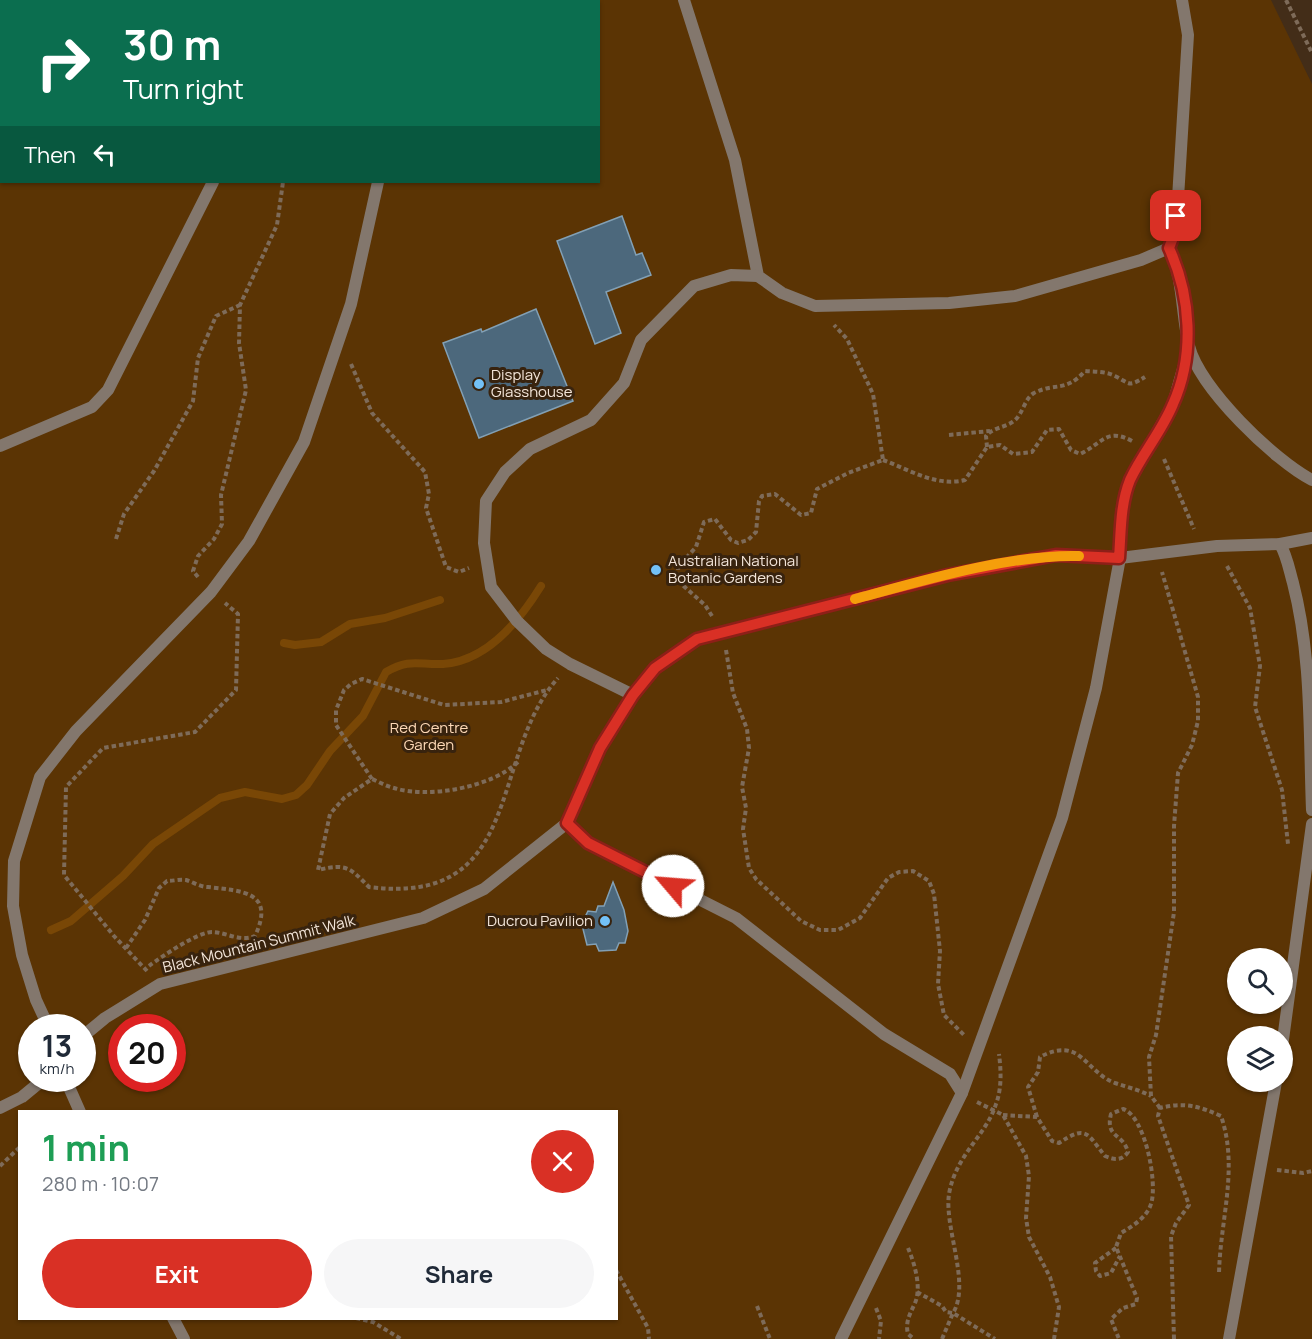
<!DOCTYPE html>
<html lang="en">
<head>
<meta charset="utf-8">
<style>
  :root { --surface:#fff; --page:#f6f6f7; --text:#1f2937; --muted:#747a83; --accent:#d93025 }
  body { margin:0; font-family:Manrope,sans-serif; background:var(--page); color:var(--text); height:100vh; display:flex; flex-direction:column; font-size:22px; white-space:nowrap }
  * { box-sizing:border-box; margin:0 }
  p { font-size:20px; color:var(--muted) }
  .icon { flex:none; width:33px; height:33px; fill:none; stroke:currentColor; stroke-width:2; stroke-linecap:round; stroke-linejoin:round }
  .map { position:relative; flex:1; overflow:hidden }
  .panel { position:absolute; left:18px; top:1110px; width:600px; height:210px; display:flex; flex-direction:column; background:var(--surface); border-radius:0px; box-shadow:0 2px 4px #0004 }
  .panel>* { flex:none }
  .top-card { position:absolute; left:0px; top:0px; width:600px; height:183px; box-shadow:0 2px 4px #0004; background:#0b6e4f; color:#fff; overflow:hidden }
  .controls { position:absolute; left:1227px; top:948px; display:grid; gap:12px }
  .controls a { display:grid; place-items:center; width:66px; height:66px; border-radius:50%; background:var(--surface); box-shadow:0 2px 4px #0004; font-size:30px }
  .speed { position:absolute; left:18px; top:1014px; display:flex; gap:12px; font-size:30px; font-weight:700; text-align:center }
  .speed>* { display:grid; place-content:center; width:78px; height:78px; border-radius:50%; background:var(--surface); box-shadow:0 2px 4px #0004; line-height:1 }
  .speed small { font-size:15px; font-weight:400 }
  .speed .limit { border:9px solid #d22; background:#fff; color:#111 }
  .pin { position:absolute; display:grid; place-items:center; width:51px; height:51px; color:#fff; margin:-26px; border-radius:12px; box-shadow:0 3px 9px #0006 }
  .me { position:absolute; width:66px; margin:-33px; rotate:297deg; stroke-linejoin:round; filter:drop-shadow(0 0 4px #0008) }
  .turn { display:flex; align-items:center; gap:21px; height:126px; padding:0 24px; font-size:27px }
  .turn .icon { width:78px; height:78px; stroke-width:2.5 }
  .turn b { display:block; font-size:42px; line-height:51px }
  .then { display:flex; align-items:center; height:57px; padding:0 24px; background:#0003; gap:12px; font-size:22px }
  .round { display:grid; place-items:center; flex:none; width:63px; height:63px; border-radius:32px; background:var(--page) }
  .head { display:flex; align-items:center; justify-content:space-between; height:102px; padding:0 24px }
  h1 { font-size:36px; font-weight:700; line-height:45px; color:#1e9e55 }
  .primary-button { display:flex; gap:12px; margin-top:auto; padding:12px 24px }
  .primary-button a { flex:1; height:69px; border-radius:36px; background:var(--accent); color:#fff; font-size:24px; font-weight:700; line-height:69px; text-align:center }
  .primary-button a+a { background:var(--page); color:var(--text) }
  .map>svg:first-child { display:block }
</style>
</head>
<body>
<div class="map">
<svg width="1312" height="1339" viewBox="0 0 1312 1339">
  <rect width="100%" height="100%" fill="#432d18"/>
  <path fill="#5b3404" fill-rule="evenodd" d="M0 0H1271L1312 84V1339H0ZM2 2H598V182H2ZM1238 958H1282V1004H1238ZM32 1028H82V1078H32ZM122 1028H172V1078H122ZM1238 1036H1282V1082H1238ZM20 1112H616V1318H20Z"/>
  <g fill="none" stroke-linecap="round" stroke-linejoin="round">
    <g stroke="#794706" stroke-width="8">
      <polyline points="284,643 295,645 321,642 350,624 385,618 440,600"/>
      <path d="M51 930 71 921 123 876 153 844 220 798 245 792 282 799 296 795 307 785 330 751 363 716 386 672C410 658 418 665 443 664 487 661 520 620 541 586"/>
    </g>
  </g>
  <g fill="#4c687c" stroke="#82a0b5" stroke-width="1.5">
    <polygon points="622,216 636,255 642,253 651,275 606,292 621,333 595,344 557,241"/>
    <polygon points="536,309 573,401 479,438 443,343 481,329 482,332"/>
    <polygon points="613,882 624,910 628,931 625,943 619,943 616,950 599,951 596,944 587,945 583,929 584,919 588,911 596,912 598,906 604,906"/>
  </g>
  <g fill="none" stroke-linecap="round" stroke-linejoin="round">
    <g stroke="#7e6b59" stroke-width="4" stroke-dasharray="4.5 3" stroke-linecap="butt">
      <polyline points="1286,0 1312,53"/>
      <polyline points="351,364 372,413 425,472 429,494 426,508 446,567 459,572 469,568"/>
      <polyline points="949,435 990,431"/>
      <path d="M987 447 986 436C993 427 1006 428 1015 420 1023 413 1025 398 1034 393 1056 382 1065 393 1085 371 1095 372 1105 371 1115 376 1130 383 1127 388 1145 377"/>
      <polyline points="1164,459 1194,529"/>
      <path d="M883 460C910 470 936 487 965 480L987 447 1000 445 1013 454 1032 452 1047 430 1059 429 1071 450 1080 454C1102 444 1106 427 1132 441"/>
      <polyline points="116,539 124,514 154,471 193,401 198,358 216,316 240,305"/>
      <polyline points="1227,566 1250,608 1260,666 1255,707 1282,790 1288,844"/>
      <polyline points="198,577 193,571 198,556 214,539 222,524 221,495 246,390 239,343 240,305 277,225 283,182"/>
      <polyline points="712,616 705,605 679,582 678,567 696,547 704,522 715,519 731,540 738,543 748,540 756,532 759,501 762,496 775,494 801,515 811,513 817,489 848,473 883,460 873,394 847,339 834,325"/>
      <polyline points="726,650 733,693 747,729 749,748 742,787 746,808 743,829 749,868 756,879 801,921 820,930 838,930 860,918 888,878 899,872 913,871 929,881 934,894 940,951 938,984 944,1015 964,1035"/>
      <path d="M518 762C492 787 429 799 394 788 386 786 379 782 372 779L344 798 330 814 318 870C347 863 350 868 369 887 526 907 488 756 558 678"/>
      <polyline points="372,779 336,725 336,710 344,690 351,684 362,679 444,705 501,702 547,690"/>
      <path d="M126 948 145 920 159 888 167 881C173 881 180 879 186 880 193 882 200 887 208 887 241 891 276 891 255 936 240 942 228 933 213 932 199 931 161 957 149 966"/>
      <polyline points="147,971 114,936 64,875 66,787 103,748 195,732 236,690 238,614 225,603"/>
      <polyline points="977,1102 1003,1115 1026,1156 1029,1176 1026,1218 1029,1237 1050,1277 1059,1307 1054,1339"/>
      <polyline points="1160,1108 1151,1096 1149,1057 1156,1035 1174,912 1174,826 1178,773 1192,745 1198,721 1198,697 1162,572"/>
      <path d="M1003 1115 1037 1117 1052 1141 1059 1143C1087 1124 1087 1134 1105 1156 1114 1160 1122 1161 1128 1152 1123 1133 1105 1138 1111 1114L1123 1109C1145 1116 1158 1183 1151 1204 1147 1217 1133 1226 1121 1233L1116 1247 1137 1298 1136 1304 1123 1308 1111 1319 1119 1339"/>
      <path d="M1037 1117 1028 1087 1038 1072 1040 1057C1081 1035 1085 1072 1115 1083 1127 1087 1139 1090 1151 1096"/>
      <polyline points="0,1166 20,1147"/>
      <polyline points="1277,1170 1303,1173 1312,1171"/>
      <path d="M908 1248C914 1262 922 1287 915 1303 910 1314 905 1322 908 1334L914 1339"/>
      <polyline points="1116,1248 1095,1263 1096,1271 1100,1276 1111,1273 1120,1256"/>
      <polyline points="616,1270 648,1328 649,1339"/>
      <path d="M917 1292 942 1306 946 1312 953 1313C971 1284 944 1228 949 1194 956 1154 986 1136 996 1104 1002 1088 1001 1070 999 1054"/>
      <polyline points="757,1306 770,1339"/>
      <polyline points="876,1308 881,1321 879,1339"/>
      <polyline points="356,1318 373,1322 401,1339"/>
      <polyline points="942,1339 953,1313 995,1339"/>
      <path d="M1174 1339 1171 1236 1176 1223 1189 1205 1158 1116 1160 1108C1184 1102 1199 1106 1221 1116 1239 1168 1220 1220 1219 1274"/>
    </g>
    <g stroke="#83776d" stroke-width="12">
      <polyline points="267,0 267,2"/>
      <polyline points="684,0 735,160 758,276 782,293 815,306 949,303 1015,296 1141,260 1169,248"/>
      <path d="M1182 0 1188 35 1178 198 1174 235 1169 248C1184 280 1181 313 1189 346 1199 388 1275 461 1312 480"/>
      <polyline points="417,2 417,0"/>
      <polyline points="0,446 92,407 108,390 213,182"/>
      <path d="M1280 544C1287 556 1289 569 1293 583 1312 656 1309 734 1312 810"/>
      <polyline points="633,695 570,664 546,649 517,621 491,587 484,543 486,501 505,472 530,449 591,420 624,383 641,340 694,286 731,275 758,276"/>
      <polyline points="567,823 588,843 736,918 884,1034 950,1074 962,1093"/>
      <polyline points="49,1028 36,1000 22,955 13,906 14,861 40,777 76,731 211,592 249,541 304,442 351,304 378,182"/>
      <polyline points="82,1037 105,1018 160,984 423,918 484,889 567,823 600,748 633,695 655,668 697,639 948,575 1056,555 1120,558 1121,512 1130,481 1173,404 1189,348"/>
      <polyline points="1282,1047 1312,824"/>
      <polyline points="65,1078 80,1112"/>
      <polyline points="0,1108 22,1097 45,1078"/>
      <polyline points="173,1318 184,1339"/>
      <polyline points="841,1339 962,1093 1062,818 1096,688 1120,558 1217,546 1280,544 1312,538"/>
      <polyline points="1229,1339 1276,1082"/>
    </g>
  </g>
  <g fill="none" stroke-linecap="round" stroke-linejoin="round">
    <g stroke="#8d1f18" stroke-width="15">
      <path id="route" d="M673 886 588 843 567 823 600 748 633 695 655 668 697 639 948 575 1056 555 1119 558C1121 532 1120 505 1130 480 1142 454 1162 431 1173 404 1195 355 1191 296 1169 248L1174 235 1176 216"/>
    </g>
    <use href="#route" stroke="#d93025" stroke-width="10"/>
    <path stroke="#f59e0b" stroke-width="10" d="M855 599C921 581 1011 554 1079 556"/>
  </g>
  <g fill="#73c1f6" stroke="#38230e" stroke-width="2">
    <circle cx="479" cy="384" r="6"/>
    <circle cx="656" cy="570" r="6"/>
    <circle cx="605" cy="921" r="6"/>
  </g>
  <g text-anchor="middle" stroke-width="6" stroke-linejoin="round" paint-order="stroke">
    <g font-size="15" fill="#f3e5d9" stroke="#38230e" text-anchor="start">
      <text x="491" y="380">Display<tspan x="491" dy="17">Glasshouse</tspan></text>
      <text x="668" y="566">Australian National<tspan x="668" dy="17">Botanic Gardens</tspan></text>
      <text x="593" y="926" text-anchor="end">Ducrou Pavilion</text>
    </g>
    <g font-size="15" fill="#fed9b7" stroke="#38230e">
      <text x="429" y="733">Red Centre<tspan x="429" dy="17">Garden</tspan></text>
    </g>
    <g font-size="15" fill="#f3e5d9" stroke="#38230e">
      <text transform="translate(259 944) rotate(-14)" y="5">Black Mountain Summit Walk</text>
    </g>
  </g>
</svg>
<div class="controls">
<a><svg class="icon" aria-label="search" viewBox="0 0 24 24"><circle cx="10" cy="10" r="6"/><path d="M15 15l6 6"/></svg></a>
<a><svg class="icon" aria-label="layers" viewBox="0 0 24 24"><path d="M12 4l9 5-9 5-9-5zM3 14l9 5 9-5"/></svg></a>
</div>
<div class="speed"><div>13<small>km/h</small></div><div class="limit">20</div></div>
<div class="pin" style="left:1176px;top:216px;background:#d93025"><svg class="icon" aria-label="arrive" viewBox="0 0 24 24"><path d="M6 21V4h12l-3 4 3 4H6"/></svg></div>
<svg class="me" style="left:673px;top:886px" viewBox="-20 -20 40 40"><circle r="19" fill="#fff"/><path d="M0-13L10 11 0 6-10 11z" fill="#d93025"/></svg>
<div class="top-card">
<div class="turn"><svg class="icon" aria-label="right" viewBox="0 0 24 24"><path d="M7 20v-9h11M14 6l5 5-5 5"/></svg><div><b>30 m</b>Turn right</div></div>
<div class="then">Then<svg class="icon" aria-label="left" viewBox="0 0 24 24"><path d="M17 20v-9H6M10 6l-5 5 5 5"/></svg></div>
</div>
<section class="panel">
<div class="head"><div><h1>1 min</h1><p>280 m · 10:07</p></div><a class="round" style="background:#d93025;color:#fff"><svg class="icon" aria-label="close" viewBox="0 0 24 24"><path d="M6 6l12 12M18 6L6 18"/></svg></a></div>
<div class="primary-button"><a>Exit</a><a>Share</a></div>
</section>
</div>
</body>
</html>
